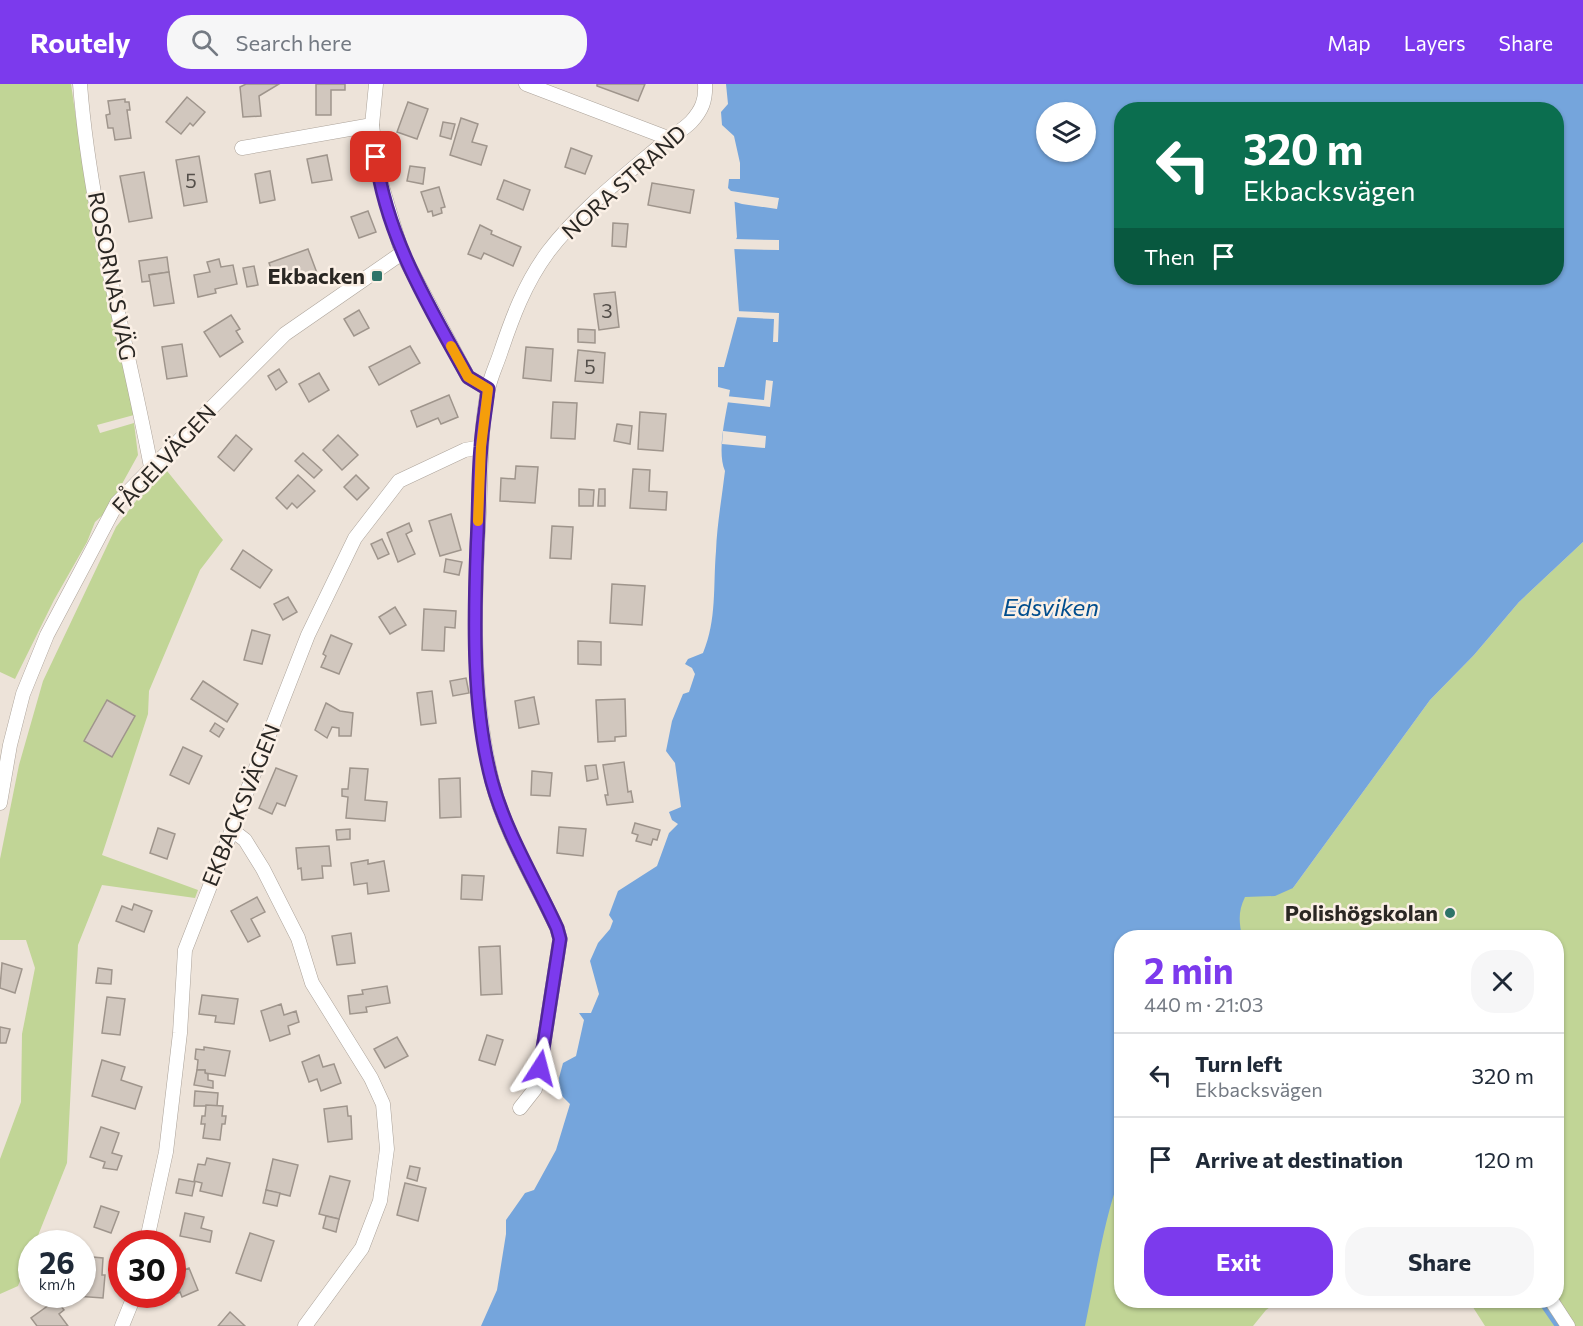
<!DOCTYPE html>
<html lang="en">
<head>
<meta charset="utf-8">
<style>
  :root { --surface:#fff; --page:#f6f6f7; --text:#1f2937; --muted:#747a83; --line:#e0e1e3; --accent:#7c3aed }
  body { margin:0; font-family:Commissioner,sans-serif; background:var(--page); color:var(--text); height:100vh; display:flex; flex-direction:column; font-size:22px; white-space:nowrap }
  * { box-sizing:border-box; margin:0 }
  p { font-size:20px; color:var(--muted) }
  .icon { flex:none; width:33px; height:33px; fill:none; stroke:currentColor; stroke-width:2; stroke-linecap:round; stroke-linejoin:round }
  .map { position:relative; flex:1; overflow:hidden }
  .details { position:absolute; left:1114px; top:846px; width:450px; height:378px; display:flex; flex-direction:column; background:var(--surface); border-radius:24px; box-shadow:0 2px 4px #0004 }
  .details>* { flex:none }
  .guide { position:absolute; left:1114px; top:18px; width:450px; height:183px; border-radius:24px; box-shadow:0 2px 4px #0004; background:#0b6e4f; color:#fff; overflow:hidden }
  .fabs { position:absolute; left:1036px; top:18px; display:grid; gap:12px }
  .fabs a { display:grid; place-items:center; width:60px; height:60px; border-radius:50%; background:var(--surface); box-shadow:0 2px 4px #0004; font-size:30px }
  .speed { position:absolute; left:18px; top:1146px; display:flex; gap:12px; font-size:30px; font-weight:700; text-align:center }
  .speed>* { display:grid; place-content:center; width:78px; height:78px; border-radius:50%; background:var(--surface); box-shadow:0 2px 4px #0004; line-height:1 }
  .speed small { font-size:15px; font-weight:400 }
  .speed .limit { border:9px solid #d22; background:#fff; color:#111 }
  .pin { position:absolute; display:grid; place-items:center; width:51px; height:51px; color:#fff; margin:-26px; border-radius:12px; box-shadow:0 3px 9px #0006 }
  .me { position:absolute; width:66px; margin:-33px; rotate:9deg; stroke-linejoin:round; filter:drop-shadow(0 0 4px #0008) }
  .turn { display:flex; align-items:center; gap:21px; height:126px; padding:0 30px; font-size:27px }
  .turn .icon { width:78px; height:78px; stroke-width:2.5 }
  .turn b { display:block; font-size:42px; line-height:51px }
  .then { display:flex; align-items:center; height:57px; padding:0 30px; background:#0003; gap:12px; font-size:22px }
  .round { display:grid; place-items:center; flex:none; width:63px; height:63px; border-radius:24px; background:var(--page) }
  .overview { display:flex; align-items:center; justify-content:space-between; height:102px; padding:0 30px }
  h1 { font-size:36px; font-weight:700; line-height:45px; color:var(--accent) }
  .cta { display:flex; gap:12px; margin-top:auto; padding:12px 30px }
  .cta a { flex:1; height:69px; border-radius:24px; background:var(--accent); color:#fff; font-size:24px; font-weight:700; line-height:69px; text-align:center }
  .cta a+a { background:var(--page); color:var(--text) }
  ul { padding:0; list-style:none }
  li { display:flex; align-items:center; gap:18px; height:84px; padding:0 30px; border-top:2px solid var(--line) }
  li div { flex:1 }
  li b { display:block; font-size:22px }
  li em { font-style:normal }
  header { display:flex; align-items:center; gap:36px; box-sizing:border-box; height:84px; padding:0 30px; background:var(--accent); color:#fff }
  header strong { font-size:28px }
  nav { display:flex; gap:33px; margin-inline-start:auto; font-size:21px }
  .search { width:420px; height:54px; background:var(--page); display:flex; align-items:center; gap:15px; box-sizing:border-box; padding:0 21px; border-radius:24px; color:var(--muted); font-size:22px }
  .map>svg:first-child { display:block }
</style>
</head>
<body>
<header>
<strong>Routely</strong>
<div class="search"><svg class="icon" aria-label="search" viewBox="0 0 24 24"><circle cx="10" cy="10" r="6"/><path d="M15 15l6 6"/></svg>Search here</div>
<nav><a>Map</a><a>Layers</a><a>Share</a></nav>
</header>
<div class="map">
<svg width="1583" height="1242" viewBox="0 0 1583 1242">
  <rect width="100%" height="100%" fill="#ede3d9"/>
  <g fill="#c1d596">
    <polygon points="0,0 71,0 85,96 134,331 97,341 100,349 134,339 138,371 107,427 95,438 87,458 54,516 15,595 0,588"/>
    <polygon points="163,382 223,456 200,486 149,607 148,630 102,771 198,806 195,814 102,801 78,861 67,1079 35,1159 32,1160 31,1168 18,1202 0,1210 0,1075 21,1018 22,950 35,884 26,856 0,856 0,775 19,681 43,597 116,443"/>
    <polygon points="1583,458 1583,1242 1485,1242 1469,1217 1557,1216 1557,854 1123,854 1191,709 1293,804 1430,616 1474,571 1519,518"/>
    <polygon points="1122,856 1122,1216 1279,1217 1266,1226 1253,1242 940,1242"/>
  </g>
  <path fill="#75a5dc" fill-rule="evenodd" d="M726 0H1583V458L1519 518 1474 571 1430 616 1293 804 1275 812 1245 813C1238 827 1239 838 1242 853L1122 854V1087C1103 1137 1096 1190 1085 1242H481L497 1206 506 1150V1136L525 1109 534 1106 556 1066 570 1020 560 1010 559 994 563 979 576 972 584 936 579 929H591L599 910 590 877 598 859 610 845 613 837 609 831 618 807 657 782 669 749 678 740 672 736 669 728 681 723 675 679 666 667 672 637 683 610 689 608 695 590 692 584 685 580 688 575 703 569C717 536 713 502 716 467 717 440 722 413 725 387 716 367 727 327 730 306L718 303V283H724L739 227 734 161 737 153 734 110 728 104 729 95H740V79L734 52 722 41 721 28 728 20ZM1122 26H1557V194H1122ZM1047 28H1086V68H1047Z"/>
  <g fill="#ede3d9">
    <polygon points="731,107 779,114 777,125 742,120 732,117 729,109"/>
    <polygon points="733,155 779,156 779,166 731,165"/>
    <polygon points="735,227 779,229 778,258 773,258 774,235 735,233"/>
    <polygon points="766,296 773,297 770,323 725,318 726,312 764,316"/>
    <polygon points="723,347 766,352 765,364 722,360"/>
  </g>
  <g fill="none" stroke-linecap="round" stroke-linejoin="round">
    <polyline stroke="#75a5dc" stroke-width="4.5" points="1539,1216 1557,1242"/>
  </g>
  <g fill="#d1c7be" stroke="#9f958c" stroke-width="1.5">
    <polygon points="246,0 279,0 259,12 261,32 243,33 240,3"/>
    <polygon points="316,0 345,0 345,6 331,6 331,31 316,31"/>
    <polygon points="597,0 645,0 638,17 597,2"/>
    <polygon points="187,13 205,28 193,42 190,39 181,50 166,38"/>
    <polygon points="125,15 125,18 129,18 130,26 127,26 131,54 115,56 113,44 108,44 106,31 110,30 108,17"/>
    <polygon points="408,18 428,25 417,55 397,48"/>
    <polygon points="461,34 478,40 472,58 487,62 481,81 450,71"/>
    <polygon points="443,38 455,40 451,55 440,52"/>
    <polygon points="571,64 592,72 585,90 565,83"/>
    <polygon points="327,71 332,96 312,99 307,75"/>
    <polygon points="199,72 207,118 184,122 176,76"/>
    <polygon points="410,82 425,84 423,100 407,97"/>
    <polygon points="270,87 275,116 260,119 255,90"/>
    <polygon points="144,88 152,134 129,138 120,92"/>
    <polygon points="504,96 530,106 523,126 497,115"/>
    <polygon points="652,99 694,106 690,129 648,121"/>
    <polygon points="439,103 445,123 441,124 442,129 433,132 432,127 428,128 421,108"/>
    <polygon points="368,127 376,148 359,154 351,133"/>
    <polygon points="613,139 628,140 626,163 612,162"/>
    <polygon points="480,141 492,147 491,150 521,163 513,182 484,169 481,175 468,170"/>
    <polygon points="308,165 317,189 295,198 294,194 277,201 269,179"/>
    <polygon points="167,173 169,188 149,191 150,197 142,198 139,177"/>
    <polygon points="219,175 221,183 233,181 237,200 215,205 216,209 198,213 194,191 210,188 207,178"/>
    <polygon points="254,182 258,201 247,203 243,184"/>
    <polygon points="169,188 174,219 154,222 149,191"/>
    <polygon points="615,208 619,243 599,246 594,210"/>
    <polygon points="359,226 369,244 354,252 344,235"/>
    <polygon points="231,231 240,245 236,247 243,258 220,273 204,248"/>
    <polygon points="578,245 595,246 595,259 578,258"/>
    <polygon points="182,260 187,292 167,295 162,263"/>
    <polygon points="410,262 420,279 379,301 369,283"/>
    <polygon points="526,263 553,265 551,297 523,294"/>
    <polygon points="578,266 605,269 603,299 575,297"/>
    <polygon points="279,285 287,298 276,306 268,292"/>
    <polygon points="319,289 329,306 309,318 299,300"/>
    <polygon points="449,311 458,333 441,340 438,334 417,343 411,327"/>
    <polygon points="553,318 577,319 575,355 551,354"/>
    <polygon points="640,328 666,330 663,367 638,365"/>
    <polygon points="617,340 632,342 630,360 614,357"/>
    <polygon points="236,351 252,365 234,387 218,373"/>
    <polygon points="338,351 358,371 342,386 323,366"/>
    <polygon points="303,369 322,386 314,394 295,377"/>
    <polygon points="516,382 538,383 535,419 500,417 501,394 515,395"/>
    <polygon points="633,385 650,386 649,407 667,408 666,426 630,424"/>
    <polygon points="298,391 315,407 297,424 292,419 287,425 276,414"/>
    <polygon points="356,391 369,404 357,416 344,403"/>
    <polygon points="579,405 594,406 593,422 579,422"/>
    <polygon points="599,405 605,405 605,422 598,422"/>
    <polygon points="451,430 461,466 440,472 429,437"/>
    <polygon points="409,439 412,447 406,450 415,470 398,478 387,449"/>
    <polygon points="552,442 573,443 571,475 550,474"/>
    <polygon points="382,455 389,470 378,475 371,460"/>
    <polygon points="243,466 272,486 260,504 231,485"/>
    <polygon points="446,475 462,478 459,491 444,488"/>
    <polygon points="612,500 645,502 642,541 610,539"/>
    <polygon points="288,513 297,528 283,536 274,520"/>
    <polygon points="395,523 406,541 390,550 379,533"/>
    <polygon points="424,525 456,527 455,544 445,543 444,567 422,566"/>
    <polygon points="252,546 270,551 262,580 244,576"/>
    <polygon points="331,551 352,560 339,590 321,583 326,572 323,570"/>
    <polygon points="578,557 601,558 601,581 578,580"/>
    <polygon points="466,594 469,609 453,612 450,597"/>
    <polygon points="203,597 238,620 227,638 191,615"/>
    <polygon points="432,607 436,639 421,641 417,609"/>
    <polygon points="534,613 539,640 519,644 515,617"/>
    <polygon points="625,615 626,652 615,653 615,657 598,658 596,616"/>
    <polygon points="107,616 135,632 112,673 84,657"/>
    <polygon points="326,619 340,627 353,629 351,652 339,652 339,644 332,643 327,654 315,646"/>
    <polygon points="215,639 224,645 219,653 210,647"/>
    <polygon points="183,663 202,672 189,700 170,691"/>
    <polygon points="624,678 628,708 631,707 633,718 607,721 605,711 608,711 603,681"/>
    <polygon points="596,681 598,695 587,697 585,682"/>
    <polygon points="276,684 297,692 285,722 277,719 272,730 259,724"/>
    <polygon points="350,684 368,685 365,716 387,718 385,737 346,734 348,713 342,712 342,705 348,705"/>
    <polygon points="532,687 552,689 550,712 531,711"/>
    <polygon points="460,694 461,733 440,734 439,695"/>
    <polygon points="635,739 660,746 657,756 653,755 651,761 636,757 638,751 632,749"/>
    <polygon points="559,743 586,745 583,772 557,769"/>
    <polygon points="158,744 175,750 167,775 150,769"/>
    <polygon points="350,745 350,755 337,756 336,746"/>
    <polygon points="329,762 331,782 322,782 323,794 302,796 301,784 298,785 296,764"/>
    <polygon points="368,776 368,780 384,777 389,807 368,810 367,799 354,801 351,779"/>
    <polygon points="462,791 484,792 482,816 461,815"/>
    <polygon points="257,813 265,828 251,835 260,852 248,858 231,827"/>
    <polygon points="134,820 152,827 144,848 116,837 122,822 132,826"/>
    <polygon points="351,849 355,879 337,881 332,852"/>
    <polygon points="500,862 502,910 481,911 479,863"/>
    <polygon points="2,879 22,885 15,909 0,904"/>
    <polygon points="98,884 112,886 111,900 96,899"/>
    <polygon points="387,902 390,919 366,923 367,928 350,930 348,912 363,910 362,906"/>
    <polygon points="202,911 238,915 234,940 215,938 216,932 199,930"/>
    <polygon points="107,913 125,915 120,951 102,949"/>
    <polygon points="281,920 284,931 296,927 299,938 288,942 290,950 270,957 261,927"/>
    <polygon points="0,943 10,945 6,959 0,959"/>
    <polygon points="487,951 503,956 495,981 479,976"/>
    <polygon points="397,953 408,972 385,984 374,965"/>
    <polygon points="204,963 230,967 225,992 205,989 205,986 197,986 198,976 195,975 196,965 204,966"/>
    <polygon points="319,971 323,983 334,980 341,999 321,1007 317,995 309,998 302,978"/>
    <polygon points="102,976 125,983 121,996 142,1003 135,1025 92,1012"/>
    <polygon points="197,986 205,986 205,989 208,990 208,996 213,997 213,1004 194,1001"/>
    <polygon points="195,1007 218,1009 217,1022 194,1022"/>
    <polygon points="206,1021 223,1022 222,1032 226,1032 225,1040 222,1040 220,1056 203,1054 205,1040 201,1040 202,1032 205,1032"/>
    <polygon points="347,1022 348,1032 351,1032 352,1055 328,1058 324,1025"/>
    <polygon points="101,1043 119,1049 112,1069 122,1072 117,1086 103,1084 105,1078 90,1073"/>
    <polygon points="207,1074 230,1079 222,1112 200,1107 202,1099 194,1097 198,1080 205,1081"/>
    <polygon points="273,1075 298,1081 290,1112 266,1106"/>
    <polygon points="410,1082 420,1084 417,1097 407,1094"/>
    <polygon points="330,1092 350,1097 339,1135 319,1130"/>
    <polygon points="179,1095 195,1098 192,1112 176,1109"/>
    <polygon points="405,1099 426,1104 418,1137 397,1131"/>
    <polygon points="266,1106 280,1109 277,1122 263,1119"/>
    <polygon points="101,1122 119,1128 111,1149 94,1143"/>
    <polygon points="185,1129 204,1133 201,1144 212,1147 210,1158 180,1152"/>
    <polygon points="326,1132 339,1135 336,1148 323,1144"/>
    <polygon points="250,1149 274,1157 261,1197 236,1189"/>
    <polygon points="82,1172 103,1174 102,1191 105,1191 103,1214 75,1212 82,1210"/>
    <polygon points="189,1184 198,1206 182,1213 180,1208 167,1214 165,1210 172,1210 172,1191"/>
    <polygon points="56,1216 64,1226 59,1230 68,1242 37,1242 31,1234"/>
    <polygon points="230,1228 245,1242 218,1242"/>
  </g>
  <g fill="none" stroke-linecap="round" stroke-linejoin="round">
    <g stroke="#aca39a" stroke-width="15">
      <g id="minor">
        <path d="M80 0C90 130 127 256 151 383"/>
        <polyline points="376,0 372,41 378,89 402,169 468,293 488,305"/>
        <polyline points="526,0 668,54"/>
        <polyline points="242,64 372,41"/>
        <polyline points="0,719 10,661 23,610 47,551 117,419 285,250 402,169"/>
        <polyline points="232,746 245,756 263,785 298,854 312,899 371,994 383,1020 387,1065 380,1117 362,1164 305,1242"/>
        <path d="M520 1024 535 1005 540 984 560 855 557 844C535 797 504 747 492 697 471 609 474 518 479 429 481 388 480 347 488 306 490 294 496 282 500 270 512 234 525 199 548 168 579 127 622 94 661 61 670 53 682 47 691 38 702 26 706 16 705 0"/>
        <polyline points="146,1160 166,1068 180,949 185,866 308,551 355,454 399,397 465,366 481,363"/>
        <polyline points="1551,1216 1568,1242"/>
        <polyline points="122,1242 135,1210"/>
      </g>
    </g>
    <use href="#minor" stroke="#fff" stroke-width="14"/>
  </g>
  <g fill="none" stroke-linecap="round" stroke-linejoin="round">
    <g stroke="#51269a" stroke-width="15">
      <path id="route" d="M376 73C386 153 430 224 468 293L488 305C486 324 482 344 481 363 478 395 479 427 477 459 474 536 472 624 492 698 506 749 535 796 557 844L560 855 540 984"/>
    </g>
    <use href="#route" stroke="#7c3aed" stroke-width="10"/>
    <polyline stroke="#f59e0b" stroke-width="10" points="451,262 468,293 488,305 481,363 478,437"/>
  </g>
  <g fill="#2e7368" stroke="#fbf0e6" stroke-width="2">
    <rect x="371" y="186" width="12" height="12" rx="3"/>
    <circle cx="1450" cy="829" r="6"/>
  </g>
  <g text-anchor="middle" stroke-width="5" stroke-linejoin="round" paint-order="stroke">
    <g font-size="20" fill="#544f4a">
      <text x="191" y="104">5</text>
      <text x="607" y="234">3</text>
      <text x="590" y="290">5</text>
    </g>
    <g font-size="22" fill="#2a2723" stroke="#fbf0e6">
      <text transform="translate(624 98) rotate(-42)" y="8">NORA STRAND</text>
      <text transform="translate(112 192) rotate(79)" y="8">ROSORNAS VÄG</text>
      <text transform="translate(164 375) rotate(-47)" y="8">FÅGELVÄGEN</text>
      <text transform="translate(241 721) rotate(-68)" y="8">EKBACKSVÄGEN</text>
    </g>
    <g font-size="22" font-weight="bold" fill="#2a2723" stroke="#fbf0e6" text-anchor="end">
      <text x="365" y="200">Ekbacken</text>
      <text x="1438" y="837">Polishögskolan</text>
    </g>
    <g font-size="24" font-style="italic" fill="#014d8d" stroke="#fbf0e6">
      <text x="1051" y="532">Edsviken</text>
    </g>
  </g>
</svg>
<div class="fabs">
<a><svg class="icon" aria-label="layers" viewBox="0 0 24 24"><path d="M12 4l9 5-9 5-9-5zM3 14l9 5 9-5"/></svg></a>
</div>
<div class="speed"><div>26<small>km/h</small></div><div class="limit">30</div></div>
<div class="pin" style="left:376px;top:73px;background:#d93025"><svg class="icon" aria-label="arrive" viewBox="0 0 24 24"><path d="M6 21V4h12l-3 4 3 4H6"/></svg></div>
<svg class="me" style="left:540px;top:984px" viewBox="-20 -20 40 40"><path d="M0-17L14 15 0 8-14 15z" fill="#7c3aed" stroke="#fff" stroke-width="4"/></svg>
<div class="guide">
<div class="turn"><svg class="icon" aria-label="left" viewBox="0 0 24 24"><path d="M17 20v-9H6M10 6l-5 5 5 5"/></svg><div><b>320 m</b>Ekbacksvägen</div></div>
<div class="then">Then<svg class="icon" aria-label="arrive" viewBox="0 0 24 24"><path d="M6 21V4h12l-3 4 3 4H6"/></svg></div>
</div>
<section class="details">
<div class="overview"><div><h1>2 min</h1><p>440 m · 21:03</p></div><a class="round"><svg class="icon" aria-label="close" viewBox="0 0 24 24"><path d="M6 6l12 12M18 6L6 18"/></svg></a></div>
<ul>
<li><svg class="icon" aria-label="left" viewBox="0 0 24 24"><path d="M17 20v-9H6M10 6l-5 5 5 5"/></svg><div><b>Turn left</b><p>Ekbacksvägen</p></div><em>320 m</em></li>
<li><svg class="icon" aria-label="arrive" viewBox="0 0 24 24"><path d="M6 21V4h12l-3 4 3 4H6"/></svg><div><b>Arrive at destination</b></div><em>120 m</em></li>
</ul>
<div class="cta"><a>Exit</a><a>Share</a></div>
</section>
</div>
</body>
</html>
